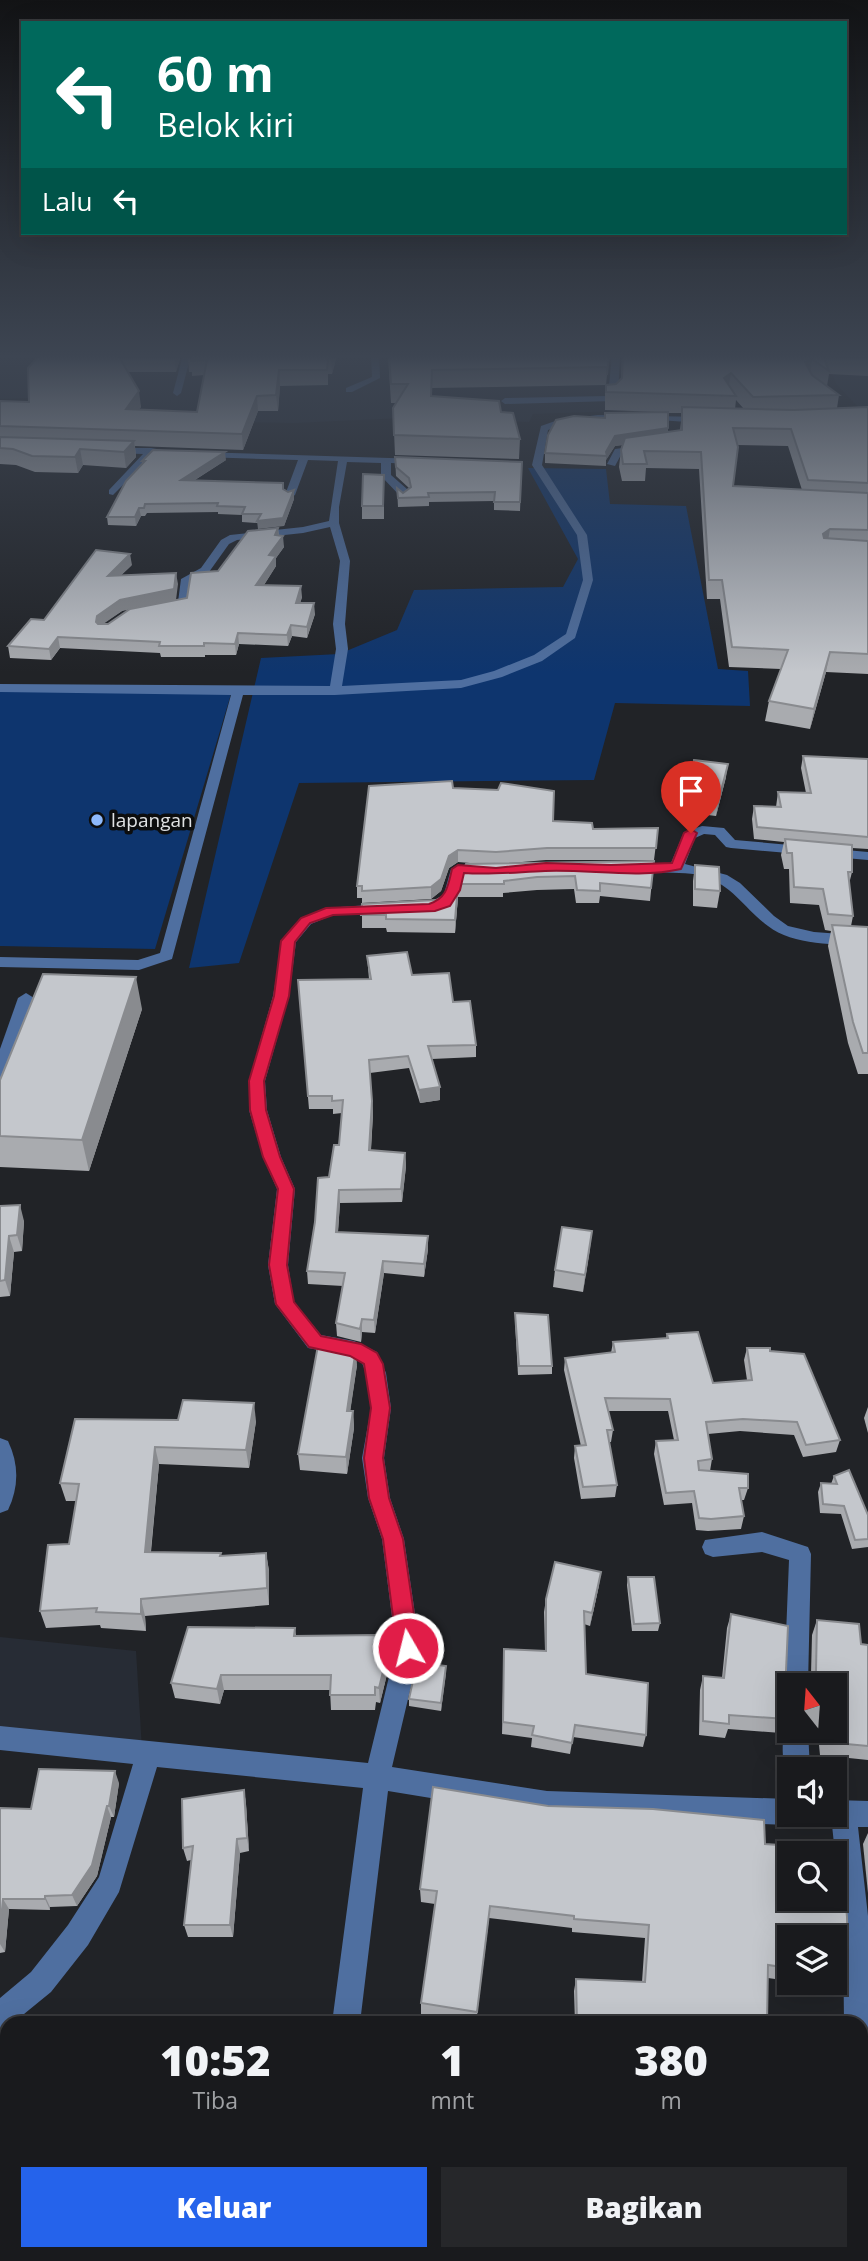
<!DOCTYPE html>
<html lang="id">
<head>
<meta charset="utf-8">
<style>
  :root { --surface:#191a1d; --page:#26272a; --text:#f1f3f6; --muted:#9fa1a4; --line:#37383b; --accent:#2563eb }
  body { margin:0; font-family:"Open Sans",sans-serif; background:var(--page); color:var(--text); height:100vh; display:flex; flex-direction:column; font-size:26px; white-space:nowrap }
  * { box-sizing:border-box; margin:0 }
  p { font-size:23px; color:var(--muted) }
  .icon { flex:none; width:38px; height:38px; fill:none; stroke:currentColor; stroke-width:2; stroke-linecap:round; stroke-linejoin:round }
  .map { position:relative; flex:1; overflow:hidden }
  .drawer { position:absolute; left:0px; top:2016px; width:868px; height:245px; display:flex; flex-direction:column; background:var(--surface); border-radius:21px 21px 0 0; box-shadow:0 7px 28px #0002,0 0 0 2px var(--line) }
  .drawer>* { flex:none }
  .hud { position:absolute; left:21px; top:21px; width:826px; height:214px; border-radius:0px; box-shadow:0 7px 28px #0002,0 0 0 2px var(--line); background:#00695c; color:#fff; overflow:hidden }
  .needle { width:46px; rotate:343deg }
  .controls { position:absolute; left:777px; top:1673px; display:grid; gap:14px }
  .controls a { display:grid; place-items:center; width:70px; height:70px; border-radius:0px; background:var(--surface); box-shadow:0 7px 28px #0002,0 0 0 2px var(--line); font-size:35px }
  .pin { position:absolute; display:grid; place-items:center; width:60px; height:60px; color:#fff; margin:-72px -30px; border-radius:50% 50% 50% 0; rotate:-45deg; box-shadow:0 0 7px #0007 }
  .pin .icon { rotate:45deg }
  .me { position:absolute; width:77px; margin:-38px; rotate:352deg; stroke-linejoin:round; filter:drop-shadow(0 0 5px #0008) }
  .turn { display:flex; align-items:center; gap:24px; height:147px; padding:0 21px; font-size:32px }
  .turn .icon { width:91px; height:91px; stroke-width:2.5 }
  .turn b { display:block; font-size:49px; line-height:60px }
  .then { display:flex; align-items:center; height:66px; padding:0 21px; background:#0003; gap:14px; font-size:26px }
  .eta { display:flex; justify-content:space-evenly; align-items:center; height:119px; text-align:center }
  .eta b { font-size:42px; font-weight:800; line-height:49px }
  .primary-button { display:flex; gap:14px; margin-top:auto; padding:14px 21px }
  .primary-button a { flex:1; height:80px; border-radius:0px; background:var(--accent); color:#fff; font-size:28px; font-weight:800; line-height:80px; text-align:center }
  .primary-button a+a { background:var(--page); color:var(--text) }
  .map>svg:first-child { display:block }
</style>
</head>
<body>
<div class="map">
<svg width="868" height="2261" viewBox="0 0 868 2261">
  <rect width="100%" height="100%" fill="#212327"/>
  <g fill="#272c35">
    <polygon points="0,355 627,355 622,411 533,414 529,422 403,418 294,423 192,421 60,397 0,399"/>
    <polygon points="826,355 868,355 868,408 860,409 836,384"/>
    <polygon points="0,1637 136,1651 142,1749 0,1743"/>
  </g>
  <g fill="#0e356e">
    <polygon points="528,468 606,469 610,504 686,506 718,669 748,671 750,706 615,703 594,780 299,783 239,963 189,968 261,658 339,654 397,630 414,590 563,587 578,559"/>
    <polygon points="0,691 231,694 155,949 0,946"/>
  </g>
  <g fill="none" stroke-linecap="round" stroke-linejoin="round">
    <g fill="#4f6fa0" fill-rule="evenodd">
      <polygon points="183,355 191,355 181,393 177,396 173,393"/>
      <polygon points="371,355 379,355 380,378 352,392 346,392 346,388 372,377"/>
      <polygon points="612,355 620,355 618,396 613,401 505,404 501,401 505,398 608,396"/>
      <path d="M598 415 704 417 709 420 704 423C654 421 596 411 548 430L542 465 587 535 593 580 575 638 542 661 502 677 461 688 335 695H243L172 959 139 970 0 967V957L138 960 160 953 231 695 0 692V684L330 686 336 649 333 624 340 561 330 527 303 533 237 540 229 544 209 572 190 582 188 606 167 611 161 608 178 602 181 579 201 568 221 540 230 535 303 527 329 521 338 461 308 460 295 495 290 498 285 495 298 460 202 457 199 456V452L421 459V463L418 464 391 463V475L407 489 408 496 403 499 381 476V463L347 462 339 507V523L350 561 345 624 348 649 342 686 461 680 494 671 534 655 566 634 583 580 577 535 532 465 541 426 558 420Z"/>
      <polygon points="644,445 649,448 647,450 622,453 615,466 607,464 615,449"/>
      <polygon points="111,448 151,448 179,453 174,456 153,455 113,495 109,494 109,490 143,454 114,453 109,450"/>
      <path d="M702 826 724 828 735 840 868 852V860L731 848 726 847 715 835 704 834 695 838 685 864 727 875 740 883 774 916 788 926 814 932 868 936V946C837 944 793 946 768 926 745 909 733 886 704 876 686 870 633 875 625 868L632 864 671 863 684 832Z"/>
      <path d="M458 865 485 867 492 871 485 875 464 874C461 890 455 911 435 908L433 905 444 894 451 869Z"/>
      <polygon points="384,904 389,905 391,908 389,911 333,915 311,924 296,942 289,996 265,1081 267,1110 281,1157 295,1189 288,1265 294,1302 321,1335 354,1341 377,1352 386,1373 391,1408 384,1458 390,1498 404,1539 420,1648 392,1767 547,1791 789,1799 789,1815 801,1815 798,1821 789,1825 547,1817 388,1791 360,2023 332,2023 363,1788 157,1767 119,1892 88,1945 51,1992 13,2023 7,2023 7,2027 0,2030 0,1998 31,1972 68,1925 99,1877 133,1764 0,1750 0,1726 368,1763 396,1648 382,1539 368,1498 362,1458 371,1408 366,1373 362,1363 350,1356 308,1348 275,1304 268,1265 277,1189 263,1157 249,1110 249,1081 273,996 283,938 301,918 326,908"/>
      <polygon points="26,993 34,998 8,1073 0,1079 0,1049 18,998"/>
      <path d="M0 1438 8 1441C19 1464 19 1487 8 1510L0 1513Z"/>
      <polygon points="762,1532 808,1547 811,1554 808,1685 789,1685 789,1694 784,1685 789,1560 762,1552 713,1557 705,1554 702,1547 705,1540"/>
      <path d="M787 1722H789V1731H808L810 1769H789V1778C781 1765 781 1737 787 1722Z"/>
      <polygon points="835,1800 868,1801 868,1827 858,1827 868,1916 868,2033 861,2036 861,2023 844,2023 843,1930 832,1825 826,1822 823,1815 835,1815"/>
      <polygon points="861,2043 868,2046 868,2205 861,2208"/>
      <polygon points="828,2254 859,2254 857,2261 826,2261"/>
    </g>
  </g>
  <g fill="#a9abaf" fill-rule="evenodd">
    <polygon points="40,355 181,355 176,372 128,372 141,407 139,409 197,412 204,375 192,376 192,372 189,372 188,357 337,355 332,374 328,374 328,385 280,386 278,411 258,411 243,450 135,446 136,457 126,468 83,465 78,473 35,472 16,465 0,464 0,401 29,402"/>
    <path d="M388 355H609L606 385 616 384 621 378 622 355H868V376L829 374 827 386 839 395 837 408 868 407V674L826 672 810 729 765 721 769 701 781 669 729 667 720 599H707L699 469 646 468 645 481H622L619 467 621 450 622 445 615 446 606 460V466L545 463V453L605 418 660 412 605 410V385L432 388 431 396 501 412 520 439 519 459 395 455 393 408 397 403H391ZM736 400 744 409H735ZM668 413H682L680 430 668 432ZM738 445 788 446 802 490 733 486Z"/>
    <polygon points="395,457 522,462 520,511 494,510 494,501 429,502 429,506 398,507 397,488 403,493 409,488 396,476"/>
    <polygon points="226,460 195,480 283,489 288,492 294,490 294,499 284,526 257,523 242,522 242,515 218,514 218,512 147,513 145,516 141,516 136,526 108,525 107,517 142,464 142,461"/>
    <polygon points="384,475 384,519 362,519 362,506"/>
    <polygon points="278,528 279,536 284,547 276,558 276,566 264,585 302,597 300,603 315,614 307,638 292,636 288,646 239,644 236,655 205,655 205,657 161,657 160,653 60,648 51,660 10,658 8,646 44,620 132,565 121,575 178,584 122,611 102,624 108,624 187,598 218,571"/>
    <polygon points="803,756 868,759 868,849 852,848 852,872 849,884 853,916 851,926 868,927 868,1074 858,1074 848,1043 828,946 831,931 825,930 819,905 790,903 789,869 784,869 781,855 784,842 754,839 752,819 754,806 776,807 778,792 806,793 801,768"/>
    <polygon points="694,760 726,777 716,816 691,813 695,794 689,794"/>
    <polygon points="453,788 553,821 593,829 658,828 654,860 546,860 510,863 654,861 650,901 600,896 599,903 576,903 574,889 537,890 503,893 503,897 458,897 455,933 387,932 386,928 362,928 362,904 436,900 454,890 466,864 482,864 458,862 449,868 441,891 431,899 362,903 362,898 357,898 357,886"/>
    <polygon points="695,865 720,891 717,908 693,906 693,881"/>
    <polygon points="367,956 412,975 453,1002 476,1045 476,1057 432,1059 440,1087 440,1100 420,1103 409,1068 370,1073 373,1114 371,1150 405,1153 406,1166 402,1202 340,1203 338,1232 428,1236 428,1249 424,1277 384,1273 375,1333 362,1332 361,1342 337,1336 336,1323 343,1286 308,1284 307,1271 329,1177 339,1145 342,1113 333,1114 333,1109 309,1109 298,980 369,979"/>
    <polygon points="142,1009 89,1171 0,1167 0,1080"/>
    <polygon points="0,1206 24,1221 22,1251 14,1252 10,1296 0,1297"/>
    <polygon points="590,1248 583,1292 553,1287 555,1270"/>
    <polygon points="515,1313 552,1366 552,1374 518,1375 515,1322"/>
    <polygon points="667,1334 713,1383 747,1380 744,1360 747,1348 770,1351 840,1440 836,1452 803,1457 794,1435 740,1431 708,1434 712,1459 710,1471 748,1488 744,1500 741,1500 744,1516 741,1529 708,1531 696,1530 692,1503 664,1505 654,1454 656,1441 674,1440 668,1411 608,1411 613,1430 611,1442 609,1442 617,1485 615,1497 581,1499 574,1458 575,1446 581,1446 564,1370 565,1358 611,1353 613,1342 666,1338"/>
    <polygon points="357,1365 350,1411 353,1411 354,1428 347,1474 300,1470 298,1454"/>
    <polygon points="868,1407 868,1433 864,1418"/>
    <polygon points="75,1419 256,1421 249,1468 159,1464 151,1552 221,1553 221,1556 266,1553 269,1571 269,1605 145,1616 146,1631 101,1628 100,1625 46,1628 40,1611 69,1544 76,1501 66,1501 60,1483"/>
    <polygon points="834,1476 868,1515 868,1547 852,1549 841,1514 820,1513 818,1492 821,1483 831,1484"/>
    <polygon points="628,1577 660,1623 658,1631 632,1631 627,1585"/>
    <polygon points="599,1585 590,1626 584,1624 586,1674 646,1735 643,1747 573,1737 570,1754 531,1747 532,1738 502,1734 504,1649 545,1651 544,1612 546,1599"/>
    <polygon points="731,1614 786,1671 793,1683 811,1674 812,1635 817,1620 861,1644 868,1645 868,1760 820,1755 818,1735 811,1735 809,1731 835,1731 789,1685 789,1720 786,1721 781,1733 728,1729 725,1738 699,1735 700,1690 703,1676 722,1678 727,1628"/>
    <polygon points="295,1628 296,1636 388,1651 389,1666 380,1703 376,1702 375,1710 331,1710 330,1690 224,1690 220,1704 175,1698 171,1683"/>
    <polygon points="446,1666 441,1711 409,1706 409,1699"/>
    <polygon points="119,1783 114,1817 111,1817 97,1876 77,1906 50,1907 50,1910 9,1909 5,1952 0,1953 0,1808 31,1809"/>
    <path d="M433 1787 548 1806 653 1809 764 1820 765 1844 840 1849 847 1917 848 1975 841 1987 805 1983H835V1937H789V1981L768 1978 767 2023H575L574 1991 576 1979 642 1982 645 1938 572 1932V1928L489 1918 476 2023H470L421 2015V2003L435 1904 421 1902 420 1889ZM789 1853H835V1899H789Z"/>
    <polygon points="244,1790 246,1804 249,1851 240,1853 233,1937 188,1937 184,1925 191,1860 187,1861 183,1848"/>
    <polygon points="868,1833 868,1893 863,1844"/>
    <polygon points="434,2255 770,2261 434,2261"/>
  </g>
  <g fill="#898b8f">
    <polygon points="175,355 181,355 176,372 174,357"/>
    <polygon points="332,355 337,355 332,374 331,359"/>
    <polygon points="812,359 810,377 805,362"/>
    <polygon points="279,370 280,386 278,411 276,395"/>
    <polygon points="731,373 728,391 721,397 724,378"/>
    <polygon points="139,391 141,407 128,424 126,409"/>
    <polygon points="257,396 258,411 243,450 242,434"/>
    <polygon points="668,428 667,439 615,446 606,460 606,452 615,436"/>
    <polygon points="134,441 136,457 126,468 124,452"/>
    <polygon points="80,449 83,465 78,473 75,457"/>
    <polygon points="225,452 226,460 182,488 181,480"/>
    <polygon points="294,490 294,499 284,526 258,529 257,521"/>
    <polygon points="139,508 141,516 136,526 135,517"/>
    <polygon points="278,528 279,538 283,536 284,547 276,558 276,566 257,596 256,585 269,555"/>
    <polygon points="830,529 827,547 823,534"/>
    <polygon points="130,554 132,565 110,586 108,576"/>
    <polygon points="176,573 178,584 176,600 122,611 99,627 96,622 97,616 120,600"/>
    <polygon points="301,586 302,597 297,614 296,603"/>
    <polygon points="314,603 315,614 307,638 307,627"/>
    <polygon points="291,625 292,636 288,646 287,635"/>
    <polygon points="238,633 239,644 236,655 235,644"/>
    <polygon points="58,637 60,648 51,660 49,649"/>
    <polygon points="830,652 826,672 810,729 814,709"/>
    <polygon points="728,764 726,777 716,816 718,803"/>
    <polygon points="458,850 458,862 449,868 441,891 431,899 431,887 449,856"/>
    <polygon points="458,884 458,897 455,933 455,920"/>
    <polygon points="136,977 142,1009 89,1171 82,1140"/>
    <polygon points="440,1087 440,1100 420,1103 419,1090"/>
    <polygon points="372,1101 373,1114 370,1163 369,1150"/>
    <polygon points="405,1153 406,1166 402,1202 401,1189"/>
    <polygon points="339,1190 340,1203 337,1245 336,1232"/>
    <polygon points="20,1205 24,1221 22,1251 17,1235"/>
    <polygon points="592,1231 590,1248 583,1292 585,1275"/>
    <polygon points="9,1236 14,1252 10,1296 5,1280"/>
    <polygon points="428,1236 428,1249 424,1277 424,1264"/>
    <polygon points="383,1261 384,1273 375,1333 374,1320"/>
    <polygon points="362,1319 362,1332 361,1342 360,1329"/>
    <polygon points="356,1348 357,1365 348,1427 347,1411"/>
    <polygon points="254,1403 256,1421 249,1468 246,1450"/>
    <polygon points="353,1411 354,1428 347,1474 346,1457"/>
    <polygon points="155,1447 159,1464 149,1569 145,1552"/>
    <polygon points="266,1553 269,1571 269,1605 267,1588"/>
    <polygon points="601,1572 599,1585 590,1626 592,1613"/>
    <polygon points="141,1599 145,1616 146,1631 141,1614"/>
    <polygon points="388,1651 389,1666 380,1703 379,1688"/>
    <polygon points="446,1666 446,1674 441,1711 441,1703"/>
    <polygon points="221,1675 224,1690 220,1704 217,1689"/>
    <polygon points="115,1771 119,1783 114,1817 109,1806"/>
    <polygon points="244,1790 246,1804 249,1851 247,1838"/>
    <polygon points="107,1806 111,1817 97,1876 77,1906 72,1895"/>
    <polygon points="237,1839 240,1853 233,1937 230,1925"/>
    <polygon points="45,1896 50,1907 50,1910 45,1899"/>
    <polygon points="3,1899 9,1909 5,1952 0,1944 0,1930"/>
  </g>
  <g fill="#c4c7cc" stroke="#898b8f" stroke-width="2" fill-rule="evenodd">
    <polygon points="40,355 175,355 174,357 119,357 139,391 126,409 197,412 207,360 191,361 191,357 188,357 188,355 332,355 331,359 328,359 327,370 279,370 276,395 257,396 242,434 0,426 0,401 29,402 28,368"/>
    <polygon points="389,355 609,355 607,375 607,367 432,370 431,396 499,401 501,412 513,413 520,439 394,435 393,408 408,384 391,384"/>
    <polygon points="623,355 868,355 868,358 823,356 829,371 812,359 805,362 812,375 839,395 753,397 731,373 724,378 736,396 606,392 606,385 616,384 622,378"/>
    <polygon points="682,407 794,410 868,407 868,483 808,480 791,429 733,428 738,447 733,486 868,493 868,530 830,529 823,534 824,538 868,541 868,654 830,652 814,709 769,701 788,650 732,647 722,580 709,580 701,452 644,451 647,464 623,464 621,450 625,438 682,430"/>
    <polygon points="668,412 668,428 615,436 606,452 607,456 545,453 548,435 556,420 574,416 605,418 605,413"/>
    <polygon points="0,437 134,441 124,452 80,449 75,457 32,456 13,449 0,448"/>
    <polygon points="153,450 225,452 181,480 283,483 283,489 288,492 294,490 283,518 257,521 261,514 242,514 245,507 217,506 218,503 145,504 144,508 139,508 135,517 107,517 126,481 145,461 142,461"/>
    <polygon points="395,457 522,462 520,502 494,502 495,492 428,493 429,497 398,498 397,488 403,493 411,487 409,478 396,467"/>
    <polygon points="363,474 384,475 383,506 362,506"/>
    <polygon points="278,528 275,535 283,536 269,555 276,556 256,585 301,586 296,603 314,603 307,627 291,625 287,635 238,633 235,644 204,643 204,646 159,646 160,642 58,637 49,649 8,646 31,619 44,620 96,550 130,554 108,576 176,573 174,589 120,600 97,616 96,622 98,624 108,624 130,609 187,598 191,573 218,571 248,531"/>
    <polygon points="803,756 868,759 868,837 757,827 754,806 781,807 778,792 811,793"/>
    <polygon points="694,760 728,764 718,803 693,800 698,782 691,781"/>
    <polygon points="452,781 453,788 498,790 501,783 554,791 553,821 592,823 593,829 658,828 656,848 547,848 496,852 458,850 449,856 441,879 431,887 362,891 362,886 357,886 369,786"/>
    <polygon points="785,839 852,845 852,872 848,872 853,916 828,914 823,889 794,887 792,853 787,853"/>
    <polygon points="654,861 651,888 600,883 600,891 577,890 575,876 537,877 504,881 504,884 458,884 455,920 386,919 386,915 361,915 362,904 436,900 454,890 466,864"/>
    <polygon points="695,865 719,867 720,891 695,889"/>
    <polygon points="832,925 868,927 868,1053 863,1053 853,1022"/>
    <polygon points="407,952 412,975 449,973 453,1002 470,1001 476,1045 428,1046 440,1087 419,1090 408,1056 369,1060 372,1101 369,1150 405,1153 401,1189 339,1190 336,1232 428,1236 424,1264 383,1261 374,1320 362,1319 360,1329 336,1323 345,1273 307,1271 315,1222 318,1178 329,1177 334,1145 339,1145 343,1100 332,1101 332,1096 308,1096 298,980 371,979 367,956"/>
    <polygon points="43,974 136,977 82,1140 0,1136 0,1080"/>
    <polygon points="20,1205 17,1235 9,1236 5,1280 0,1281 0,1206"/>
    <polygon points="562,1227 592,1231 585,1275 555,1270"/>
    <polygon points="515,1313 548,1315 552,1366 519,1366"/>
    <polygon points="698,1332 713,1383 752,1380 747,1348 770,1348 770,1351 804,1354 840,1440 806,1445 797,1422 743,1419 706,1422 712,1459 698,1461 699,1470 748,1474 748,1488 739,1488 744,1516 711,1519 699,1518 694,1491 666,1493 656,1441 678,1440 670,1399 605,1398 613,1430 607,1430 617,1485 583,1487 575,1446 586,1445 565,1358 615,1352 613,1342 668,1338 667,1334"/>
    <polygon points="319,1340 347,1342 356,1348 347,1411 353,1411 346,1457 298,1454"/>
    <polygon points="183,1400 254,1403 246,1450 155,1447 145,1552 221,1553 220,1556 266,1553 267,1588 141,1599 141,1614 96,1612 97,1608 40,1611 48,1545 69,1544 79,1484 60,1483 75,1419 178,1420"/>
    <polygon points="849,1470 868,1515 868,1539 855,1540 844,1506 823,1504 821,1483 837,1484 834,1476"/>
    <polygon points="555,1562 601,1572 592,1613 584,1611 586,1674 648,1683 646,1735 575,1725 572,1743 532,1735 534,1726 503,1722 504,1649 546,1651 546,1599"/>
    <polygon points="628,1577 654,1577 660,1623 634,1624"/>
    <polygon points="731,1614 788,1626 786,1671 793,1683 797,1674 813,1674 816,1671 817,1620 859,1624 861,1644 868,1645 868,1746 825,1742 824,1731 835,1731 835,1685 789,1685 789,1708 786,1719 729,1715 729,1724 703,1721 703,1676 724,1678"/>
    <polygon points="188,1627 295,1628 294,1636 377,1635 376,1649 388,1651 379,1688 375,1687 375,1695 330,1695 331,1675 221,1675 217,1689 171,1683"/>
    <polygon points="417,1662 446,1666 441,1703 409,1699"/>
    <polygon points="39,1769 115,1771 109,1806 107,1806 92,1865 72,1895 45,1896 45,1899 3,1899 0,1930 0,1808 31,1809"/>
    <path d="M433 1787 548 1806 653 1809 764 1820 765 1844 840 1849 847 1917 848 1975 835 1974V1937H789V1968L768 1965 767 2023H577L576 1979 645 1982 649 1925 574 1919V1916L490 1906 477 2012 421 2003 437 1891 420 1889ZM789 1853H835V1899H789Z"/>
    <polygon points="244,1790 247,1838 237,1839 230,1925 184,1925 193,1846 183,1848 182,1799"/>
    <polygon points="861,2116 864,2116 866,2162 861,2162"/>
    <polygon points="434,2254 769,2254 770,2261 466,2261 434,2255"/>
  </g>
  <linearGradient id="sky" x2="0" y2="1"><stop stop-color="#121315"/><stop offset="0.53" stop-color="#3d4552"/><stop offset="1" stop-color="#3d4552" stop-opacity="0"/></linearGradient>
  <rect width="868" height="672" fill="url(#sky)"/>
  <path fill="#e11d48" stroke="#92132f" stroke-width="2" d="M691 829 697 833 681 869C637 879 590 869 545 871 518 872 492 875 464 873L460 890 450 906 435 911 333 915 310 923 295 942 289 996 264 1081 266 1110 280 1157 294 1189 287 1265 294 1302 321 1336 361 1344 377 1353 383 1364 390 1408 383 1458 389 1498 403 1539 419 1648 416 1655 408 1658 400 1655 397 1648 383 1539 369 1498 364 1458 371 1408 364 1364 350 1356 309 1347 276 1304 269 1265 278 1189 263 1157 250 1110 249 1081 274 996 281 941 301 918 326 908 429 904C447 898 448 886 452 869L458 865 496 868 546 863 611 865 672 863 684 833Z"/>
  <circle fill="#8db9fc" stroke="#0c0d0e" stroke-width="2.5" cx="97" cy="820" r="7"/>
  <g text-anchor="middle" stroke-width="7" stroke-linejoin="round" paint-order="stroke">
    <g font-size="19" fill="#dfe1e3" stroke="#0c0d0e" text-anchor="start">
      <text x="111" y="827">lapangan</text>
    </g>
  </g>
</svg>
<div class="controls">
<a><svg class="needle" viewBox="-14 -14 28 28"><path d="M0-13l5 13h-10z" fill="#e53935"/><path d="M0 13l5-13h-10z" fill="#9fa1a4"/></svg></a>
<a><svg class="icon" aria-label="sound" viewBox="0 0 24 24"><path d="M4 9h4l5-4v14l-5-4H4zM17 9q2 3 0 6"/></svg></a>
<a><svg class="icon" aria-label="search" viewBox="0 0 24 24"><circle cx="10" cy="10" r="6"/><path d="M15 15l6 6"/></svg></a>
<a><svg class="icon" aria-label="layers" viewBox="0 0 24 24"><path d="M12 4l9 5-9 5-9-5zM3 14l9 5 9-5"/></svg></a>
</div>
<div class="pin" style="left:691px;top:833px;background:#d93025"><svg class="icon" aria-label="arrive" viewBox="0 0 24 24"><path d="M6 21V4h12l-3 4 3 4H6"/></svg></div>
<svg class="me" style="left:408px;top:1648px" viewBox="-20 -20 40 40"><circle r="17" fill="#e11d48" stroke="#fff" stroke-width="3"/><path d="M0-11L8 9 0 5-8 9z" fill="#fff"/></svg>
<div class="hud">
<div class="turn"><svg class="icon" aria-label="left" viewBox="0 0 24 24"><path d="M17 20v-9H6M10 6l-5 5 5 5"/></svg><div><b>60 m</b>Belok kiri</div></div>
<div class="then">Lalu<svg class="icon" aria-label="left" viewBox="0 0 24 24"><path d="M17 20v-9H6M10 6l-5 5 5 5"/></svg></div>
</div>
<section class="drawer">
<div class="eta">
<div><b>10:52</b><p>Tiba</p></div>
<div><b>1</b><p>mnt</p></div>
<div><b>380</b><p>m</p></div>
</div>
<div class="primary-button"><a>Keluar</a><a>Bagikan</a></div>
</section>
</div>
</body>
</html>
